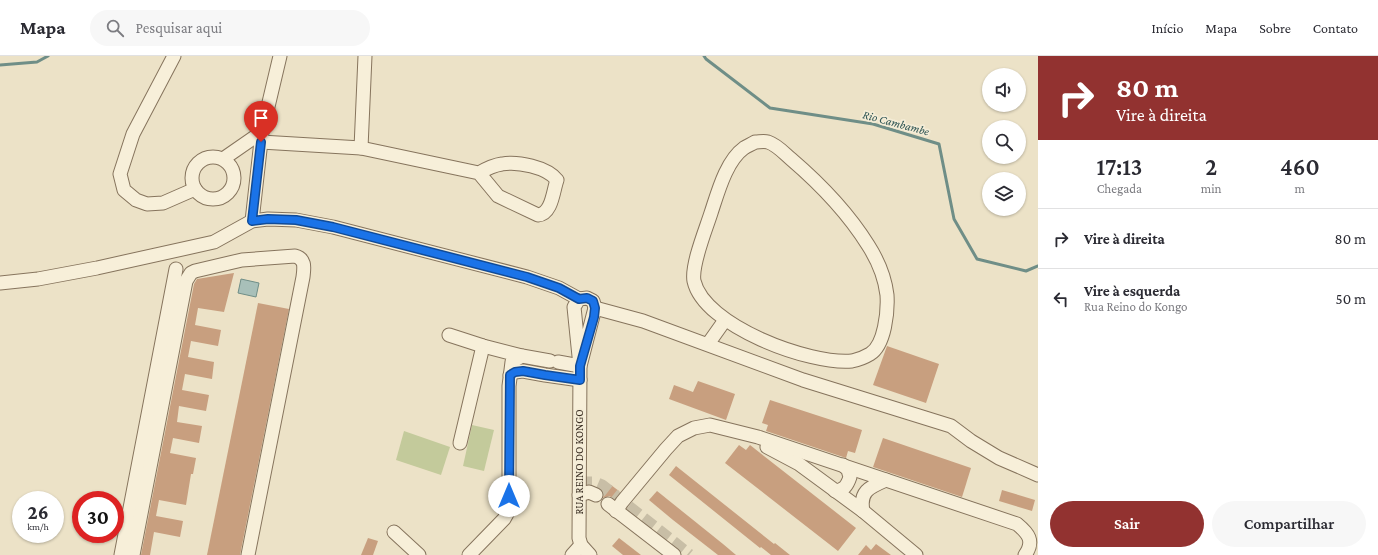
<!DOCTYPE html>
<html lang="pt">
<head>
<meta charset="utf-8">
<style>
  :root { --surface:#fff; --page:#f7f7f7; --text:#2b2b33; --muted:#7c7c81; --line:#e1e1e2; --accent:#923230 }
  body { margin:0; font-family:"Crimson Pro",serif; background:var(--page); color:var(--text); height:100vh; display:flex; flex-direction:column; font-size:15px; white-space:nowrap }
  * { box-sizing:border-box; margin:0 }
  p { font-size:13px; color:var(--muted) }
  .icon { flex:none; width:22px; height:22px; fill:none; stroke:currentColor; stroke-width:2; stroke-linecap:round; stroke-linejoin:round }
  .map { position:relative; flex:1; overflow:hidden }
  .sheet { display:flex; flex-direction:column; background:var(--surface); width:340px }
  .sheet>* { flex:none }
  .top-card { background:#923230; color:#fff; overflow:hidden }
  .buttons { position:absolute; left:982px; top:12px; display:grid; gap:8px }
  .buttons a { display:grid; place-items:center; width:44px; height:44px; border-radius:50%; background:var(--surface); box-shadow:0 1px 3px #0004; font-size:20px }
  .speed { position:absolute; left:12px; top:435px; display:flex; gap:8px; font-size:20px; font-weight:700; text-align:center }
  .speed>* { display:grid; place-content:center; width:52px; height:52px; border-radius:50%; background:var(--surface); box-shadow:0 1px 3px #0004; line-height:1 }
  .speed small { font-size:10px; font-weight:400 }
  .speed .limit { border:6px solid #d22; background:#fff; color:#111 }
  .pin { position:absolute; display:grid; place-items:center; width:34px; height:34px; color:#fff; margin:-41px -17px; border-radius:50% 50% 50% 0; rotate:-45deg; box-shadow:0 0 4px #0007 }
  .pin .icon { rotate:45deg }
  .me { position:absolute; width:44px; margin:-22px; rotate:0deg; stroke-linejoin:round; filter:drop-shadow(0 0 3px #0008) }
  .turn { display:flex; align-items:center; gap:14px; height:84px; padding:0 12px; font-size:18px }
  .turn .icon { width:52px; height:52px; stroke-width:2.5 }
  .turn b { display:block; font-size:28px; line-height:34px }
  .eta { display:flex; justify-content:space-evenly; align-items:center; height:68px; text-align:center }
  .eta b { font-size:24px; font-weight:600; line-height:28px }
  .button { display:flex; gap:8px; margin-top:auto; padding:8px 12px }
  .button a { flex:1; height:46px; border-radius:24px; background:var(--accent); color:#fff; font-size:16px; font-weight:600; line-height:46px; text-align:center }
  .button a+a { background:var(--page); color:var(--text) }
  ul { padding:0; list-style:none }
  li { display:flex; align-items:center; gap:12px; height:60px; padding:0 12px; border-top:1px solid var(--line) }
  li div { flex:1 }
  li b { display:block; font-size:15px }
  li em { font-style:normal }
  header { display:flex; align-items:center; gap:24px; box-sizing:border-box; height:56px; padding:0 20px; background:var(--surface); border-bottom:1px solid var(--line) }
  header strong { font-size:19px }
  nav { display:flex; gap:22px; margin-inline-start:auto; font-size:14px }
  .search { width:280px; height:36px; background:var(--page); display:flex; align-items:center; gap:10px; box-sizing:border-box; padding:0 14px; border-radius:22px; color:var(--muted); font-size:15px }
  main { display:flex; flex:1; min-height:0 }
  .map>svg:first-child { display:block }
</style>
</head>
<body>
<header>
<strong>Mapa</strong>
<div class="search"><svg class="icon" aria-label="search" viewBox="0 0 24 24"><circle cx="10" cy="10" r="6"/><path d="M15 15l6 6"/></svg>Pesquisar aqui</div>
<nav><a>Início</a><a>Mapa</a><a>Sobre</a><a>Contato</a></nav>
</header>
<main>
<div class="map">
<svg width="1038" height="499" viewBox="0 0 1038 499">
  <rect width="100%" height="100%" fill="#ece2c7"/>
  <g fill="#c3ca9b">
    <polygon points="472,369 494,374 484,415 463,410"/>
    <polygon points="404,375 450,391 441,419 396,404"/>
  </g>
  <polygon fill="#a8c0b9" stroke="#6f8e87" points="241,223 259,227 256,241 238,237"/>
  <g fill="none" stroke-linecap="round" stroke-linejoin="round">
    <g stroke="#6f8e87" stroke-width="3">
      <polyline points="704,0 706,3 770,52 873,68 939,88 954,163 977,203 1026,215 1038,210"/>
      <polyline points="0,9 37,6 48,0"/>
    </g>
  </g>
  <g fill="#c89f7f">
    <polygon points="234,217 224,256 198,252 195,269 221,274 218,290 191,285 188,301 214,306 212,323 185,318 182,334 209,339 206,355 179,350 177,366 202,370 199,387 173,382 170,397 196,402 193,418 191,418 186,449 159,444 156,460 183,465 180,481 154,476 150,499 141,499 194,228 197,223"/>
    <polygon points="258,247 289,253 240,499 207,499"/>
    <polygon points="887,290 939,308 926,347 873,329"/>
    <polygon points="698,325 735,338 726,364 669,343 674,329 693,336"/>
    <polygon points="770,344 862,374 855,397 848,395 846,402 766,375 768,369 762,367"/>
    <polygon points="883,382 971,412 962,441 873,411"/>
    <polygon points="739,389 746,394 750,389 856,472 838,495 725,407"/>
    <polygon points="676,410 774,488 775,487 790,499 771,499 761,491 760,492 669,419"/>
    <polygon points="611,429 619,435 613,442 609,440 603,442 604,438"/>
    <polygon points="1002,434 1035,444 1032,455 999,445"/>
    <polygon points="657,435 723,488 736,499 718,499 673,464 649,444"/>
    <polygon points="368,482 378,485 373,499 361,499"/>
    <polygon points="619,482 641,499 623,499 612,490"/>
    <polygon points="876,488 891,499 858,499 866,489 871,494"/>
  </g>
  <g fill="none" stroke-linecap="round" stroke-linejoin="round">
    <polyline stroke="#c8bea6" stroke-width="13" stroke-dasharray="13 6" stroke-linecap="butt" points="579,427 595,427 602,430 689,499"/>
    <g stroke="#86745d" stroke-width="15">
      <g id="minor">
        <polyline points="174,0 133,78 120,118 124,134 136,144 147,148 163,147 195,133"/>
        <path d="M261 86 361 92 479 117C486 113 494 109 502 108 517 105 547 111 557 124 553 135 552 158 538 159L498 140 479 117"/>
        <path d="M755 86C759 86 764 85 768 86 777 89 784 97 791 103 819 127 848 157 868 189 877 203 885 222 887 239 888 255 885 289 870 298 865 301 857 304 852 305 810 309 704 270 694 225 691 209 706 173 711 157 718 136 726 105 744 92 747 90 752 88 755 86Z"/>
        <polyline points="361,92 365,0"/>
        <circle cx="213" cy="122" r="21"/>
        <polyline points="223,103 262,76"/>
        <polyline points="252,165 262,76 280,0"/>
        <polyline points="0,227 38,223 97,212 214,186 252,165 268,163 296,164 333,171 527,221 559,232 579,243"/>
        <polyline points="595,252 643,265 803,324 951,370 971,385 999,402 1038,419"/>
        <polyline points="449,279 483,290 522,300 550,305"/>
        <polyline points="708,288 725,264"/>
        <polyline points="558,306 580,310"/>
        <polyline points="580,310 595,252 593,245 587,242 579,243 574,251 580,310 579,482 581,489 590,499"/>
        <polyline points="510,319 515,316 523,315 545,319 580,324"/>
        <polyline points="460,387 483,290"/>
        <polyline points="767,391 799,408 863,455 916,499"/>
        <path d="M835 435C844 434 847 430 850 421L848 414 843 409"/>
        <polyline points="579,439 589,436 596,439"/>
        <polyline points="608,448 674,499"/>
        <path d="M616 455 622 446 666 393 678 380 694 372 710 369 758 381 1017 468C1028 477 1035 485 1025 499"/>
        <path d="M863 455C859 435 870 431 886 424"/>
        <polyline points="394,476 419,499"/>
        <polyline points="121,499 176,213"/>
        <path d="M133 499 186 225 191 217 195 215 242 204 295 200C306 203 304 212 303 221L248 499"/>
        <polyline points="469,499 504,463 509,454 509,330 512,306 522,300"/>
        <polyline points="572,499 581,489"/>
      </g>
    </g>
    <use href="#minor" stroke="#f7efd9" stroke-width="13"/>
  </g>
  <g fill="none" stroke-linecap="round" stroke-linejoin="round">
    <g stroke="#114b97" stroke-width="10">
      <polyline id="route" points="261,86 252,165 268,163 296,164 333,171 527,221 559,232 579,243 587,242 593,245 595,252 594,261 580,310 580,324 545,319 523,315 515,316 510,319 509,440"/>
    </g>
    <use href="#route" stroke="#1a73e8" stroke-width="7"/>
  </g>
  <g text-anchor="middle" stroke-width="3.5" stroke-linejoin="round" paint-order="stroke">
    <g font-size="11" fill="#382c20" stroke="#f4ecd6">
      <text transform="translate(579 406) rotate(-90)" y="4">RUA REINO DO KONGO</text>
    </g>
    <g font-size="12" font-style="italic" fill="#305655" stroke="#f4ecd6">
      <text transform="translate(896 67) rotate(15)" y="4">Rio Cambambe</text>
    </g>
  </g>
</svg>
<div class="buttons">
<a><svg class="icon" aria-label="sound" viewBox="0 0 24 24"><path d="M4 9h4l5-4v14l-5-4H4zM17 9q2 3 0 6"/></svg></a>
<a><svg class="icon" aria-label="search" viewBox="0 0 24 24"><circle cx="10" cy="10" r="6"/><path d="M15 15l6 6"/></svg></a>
<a><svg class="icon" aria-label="layers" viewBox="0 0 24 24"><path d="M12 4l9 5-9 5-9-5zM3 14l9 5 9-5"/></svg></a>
</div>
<div class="speed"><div>26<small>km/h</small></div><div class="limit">30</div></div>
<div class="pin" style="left:261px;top:86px;background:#d93025"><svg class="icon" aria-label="arrive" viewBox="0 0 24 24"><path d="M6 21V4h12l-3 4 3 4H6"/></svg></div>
<svg class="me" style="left:509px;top:440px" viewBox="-20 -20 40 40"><circle r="19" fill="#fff"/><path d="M0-13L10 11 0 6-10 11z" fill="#1a73e8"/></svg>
</div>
<section class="sheet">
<div class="top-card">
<div class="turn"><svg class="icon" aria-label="right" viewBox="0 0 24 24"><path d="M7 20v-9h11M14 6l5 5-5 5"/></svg><div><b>80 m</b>Vire à direita</div></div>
</div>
<div class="eta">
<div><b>17:13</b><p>Chegada</p></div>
<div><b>2</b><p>min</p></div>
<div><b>460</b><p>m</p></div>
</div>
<ul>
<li><svg class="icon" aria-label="right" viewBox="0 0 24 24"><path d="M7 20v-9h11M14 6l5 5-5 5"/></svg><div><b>Vire à direita</b></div><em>80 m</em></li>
<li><svg class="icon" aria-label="left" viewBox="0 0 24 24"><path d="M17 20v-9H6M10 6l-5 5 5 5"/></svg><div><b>Vire à esquerda</b><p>Rua Reino do Kongo</p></div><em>50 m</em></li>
</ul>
<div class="button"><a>Sair</a><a>Compartilhar</a></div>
</section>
</main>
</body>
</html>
